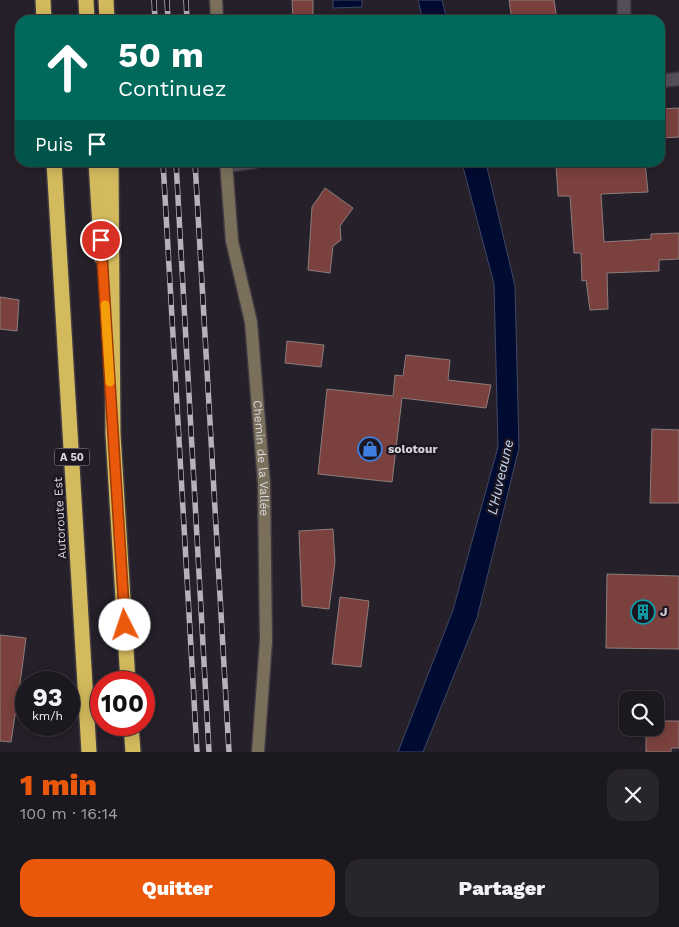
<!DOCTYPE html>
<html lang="fr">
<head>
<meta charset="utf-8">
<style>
  :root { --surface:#1c181f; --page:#29252c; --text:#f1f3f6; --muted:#a0a0a4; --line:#3a373d; --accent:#ea580c }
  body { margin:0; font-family:"Work Sans",sans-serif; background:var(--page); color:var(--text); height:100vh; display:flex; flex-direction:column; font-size:19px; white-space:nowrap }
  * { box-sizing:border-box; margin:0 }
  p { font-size:16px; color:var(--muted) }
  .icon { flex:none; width:28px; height:28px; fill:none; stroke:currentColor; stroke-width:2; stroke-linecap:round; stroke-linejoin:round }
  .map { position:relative; height:752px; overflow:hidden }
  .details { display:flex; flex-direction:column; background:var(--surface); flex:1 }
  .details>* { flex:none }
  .guide { position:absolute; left:15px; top:15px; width:650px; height:152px; border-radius:15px; box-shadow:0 2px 12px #0003,0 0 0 1px var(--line); background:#00695c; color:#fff; overflow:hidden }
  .tools { position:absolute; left:619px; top:691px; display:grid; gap:10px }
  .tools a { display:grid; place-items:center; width:45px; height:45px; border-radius:10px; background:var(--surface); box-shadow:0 2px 12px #0003,0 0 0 1px var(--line); font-size:25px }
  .speed { position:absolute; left:15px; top:671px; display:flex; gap:10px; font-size:25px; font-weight:700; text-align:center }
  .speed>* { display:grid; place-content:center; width:65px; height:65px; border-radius:50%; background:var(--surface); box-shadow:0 2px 12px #0003,0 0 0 1px var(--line); line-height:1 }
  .speed small { font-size:12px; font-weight:400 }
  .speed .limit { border:8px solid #d22; background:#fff; color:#111 }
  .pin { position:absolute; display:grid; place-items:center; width:42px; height:42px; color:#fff; margin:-21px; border:2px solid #fff; border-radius:50%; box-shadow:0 1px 5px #0007 }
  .me { position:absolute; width:55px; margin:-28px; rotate:356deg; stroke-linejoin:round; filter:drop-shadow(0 0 4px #0008) }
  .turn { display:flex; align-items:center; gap:18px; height:105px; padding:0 20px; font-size:22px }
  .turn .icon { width:65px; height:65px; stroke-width:2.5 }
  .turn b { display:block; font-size:35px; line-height:42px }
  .then { display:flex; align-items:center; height:48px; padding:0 20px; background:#0003; gap:10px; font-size:19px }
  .round { display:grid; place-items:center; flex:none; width:52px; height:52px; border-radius:15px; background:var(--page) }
  .headline { display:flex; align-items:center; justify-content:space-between; height:85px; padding:0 20px }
  h1 { font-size:30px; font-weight:800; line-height:38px; color:var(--accent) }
  .button { display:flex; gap:10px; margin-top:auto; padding:10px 20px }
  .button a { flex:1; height:58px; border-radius:15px; background:var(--accent); color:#fff; font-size:20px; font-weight:800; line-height:58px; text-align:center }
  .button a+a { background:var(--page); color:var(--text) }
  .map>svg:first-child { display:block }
</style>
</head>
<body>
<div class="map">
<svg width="679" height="752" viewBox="0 0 679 752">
  <rect width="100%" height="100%" fill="#252029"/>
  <g fill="#000b31" stroke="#414864">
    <polygon points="333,0 362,0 362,7 333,8"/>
    <polygon points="418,0 442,0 447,20 423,20"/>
    <polygon points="462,163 486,163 515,286 519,448 477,618 423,752 398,752 453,610 498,447 494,284"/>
  </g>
  <g fill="#7a413e" stroke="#8d7d7c">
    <polygon points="292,0 313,0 313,20 293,20"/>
    <polygon points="509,0 554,0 557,20 512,20"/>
    <polygon points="679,108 679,137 660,138 660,109"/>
    <polygon points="594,162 645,162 648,192 601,194 604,242 651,239 651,234 679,233 679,259 659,260 659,271 607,273 608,309 590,310 586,280 582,281 581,253 574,253 570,196 558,196 556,164"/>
    <polygon points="325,188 353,208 340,226 341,240 333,246 330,273 308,270 312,207"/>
    <polygon points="0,297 19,300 17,331 0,329"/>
    <polygon points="287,341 324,345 321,367 285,363"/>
    <polygon points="406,355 450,360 448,380 491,385 486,408 402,398 392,482 318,474 327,389 393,396 395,375 403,376"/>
    <polygon points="652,429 679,430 679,503 650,503"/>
    <polygon points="333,529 335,562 329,609 302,606 299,531"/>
    <polygon points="607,574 679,576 679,649 606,648"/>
    <polygon points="340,597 369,601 361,667 332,664"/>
    <polygon points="0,635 26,638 19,691 22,692 19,715 15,715 11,742 0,741"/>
    <polygon points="655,721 679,721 679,748 671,748 671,752 646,752 646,728 655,728"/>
  </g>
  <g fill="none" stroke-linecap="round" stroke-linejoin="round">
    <g stroke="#3f3a42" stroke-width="15">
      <g id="street">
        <polyline points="624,0 624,20"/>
        <polyline points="660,81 679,79"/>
        <polyline points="226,166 254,162"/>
      </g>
    </g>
    <g stroke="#3f3a42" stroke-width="15">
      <g id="secondary">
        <polyline points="216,0 217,20"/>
        <path id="s1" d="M226 162 232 241 251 322 264 483 266 641 258 752"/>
      </g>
    </g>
    <g stroke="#3f3a42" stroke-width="18">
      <g id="highway">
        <polyline points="43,0 44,20"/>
        <polyline points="86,0 87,20"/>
        <polyline points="106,0 107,20"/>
        <polyline points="54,162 89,752"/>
        <polyline points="96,162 102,258"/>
        <polyline points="111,162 113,434 128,682"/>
        <polyline points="131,725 133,752"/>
      </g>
    </g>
    <use href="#street" stroke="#544f5a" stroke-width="12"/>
    <use href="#secondary" stroke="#7a6f5b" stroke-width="12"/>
    <use href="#highway" stroke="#d3ba5d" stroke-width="15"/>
    <g stroke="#b6b2b9" stroke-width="5.5">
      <g id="rail">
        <polyline points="154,0 155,20"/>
        <polyline points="167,0 168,20"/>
        <polyline points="186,0 187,20"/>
        <polyline points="163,162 197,752"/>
        <polyline points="176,162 209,752"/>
        <polyline points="195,162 229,752"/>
      </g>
    </g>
    <use href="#rail" stroke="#1b1620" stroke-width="4" stroke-dasharray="11" stroke-linecap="butt"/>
  </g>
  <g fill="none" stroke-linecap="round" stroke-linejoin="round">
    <g stroke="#983908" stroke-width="12">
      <polyline id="route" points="101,240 125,625"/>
    </g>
    <use href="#route" stroke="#ea580c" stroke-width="9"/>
    <polyline stroke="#f59e0b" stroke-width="9" points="105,305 110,382"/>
  </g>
  <defs>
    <g id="shop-ring" transform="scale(1.25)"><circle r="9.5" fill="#1b1620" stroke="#3f7fe0" stroke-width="1.5"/><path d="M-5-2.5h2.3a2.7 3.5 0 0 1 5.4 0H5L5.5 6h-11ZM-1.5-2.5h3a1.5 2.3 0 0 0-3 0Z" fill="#3f7fe0"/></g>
    <g id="building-ring" transform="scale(1.25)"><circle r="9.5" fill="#1b1620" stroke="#0f9aa8" stroke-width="1.5"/><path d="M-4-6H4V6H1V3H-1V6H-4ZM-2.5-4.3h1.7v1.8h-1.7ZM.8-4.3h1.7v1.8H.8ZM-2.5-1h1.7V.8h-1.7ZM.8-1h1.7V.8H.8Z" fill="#0f9aa8"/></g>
  </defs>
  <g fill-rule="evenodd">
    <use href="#shop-ring" x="370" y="449"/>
    <use href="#building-ring" x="643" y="612"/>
  </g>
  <g text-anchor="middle" stroke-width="4.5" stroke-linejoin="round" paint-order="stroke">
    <rect fill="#1b1620" stroke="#a09ca4" stroke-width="1" x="54.5" y="448.5" width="35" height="17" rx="4"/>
    <g font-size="11" font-weight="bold" fill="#d9d6dc">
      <text x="72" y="461">A 50</text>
    </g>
    <g font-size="12" font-weight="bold" fill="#d9d6dc" stroke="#1b1620" text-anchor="start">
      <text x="388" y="453">solotour</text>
      <text x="660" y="616">J</text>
    </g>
    <g font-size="12" fill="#d9d6dc" stroke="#1b1620">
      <text dy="4" stroke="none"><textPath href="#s1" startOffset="299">Chemin de la Vallée</textPath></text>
      <text transform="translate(60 518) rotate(-93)" y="4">Autoroute Est</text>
    </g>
    <g font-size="14" font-style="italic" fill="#c4d7f4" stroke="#1b1620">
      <text transform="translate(500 477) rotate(-77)" y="5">L'Huveaune</text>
    </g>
  </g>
</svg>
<div class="tools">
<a><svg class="icon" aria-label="search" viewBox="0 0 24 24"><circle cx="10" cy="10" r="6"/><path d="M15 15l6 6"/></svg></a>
</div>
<div class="speed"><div>93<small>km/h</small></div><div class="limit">100</div></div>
<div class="pin" style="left:101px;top:240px;background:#d93025"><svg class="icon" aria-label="arrive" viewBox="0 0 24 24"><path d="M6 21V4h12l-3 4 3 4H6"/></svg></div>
<svg class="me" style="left:125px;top:625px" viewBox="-20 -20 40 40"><circle r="19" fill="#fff"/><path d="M0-13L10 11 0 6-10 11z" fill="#ea580c"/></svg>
<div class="guide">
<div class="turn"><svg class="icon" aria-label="ahead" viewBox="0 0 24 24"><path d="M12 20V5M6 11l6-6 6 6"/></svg><div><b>50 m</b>Continuez</div></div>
<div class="then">Puis<svg class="icon" aria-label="arrive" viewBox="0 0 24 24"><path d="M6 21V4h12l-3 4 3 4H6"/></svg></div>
</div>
</div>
<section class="details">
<div class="headline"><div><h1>1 min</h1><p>100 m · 16:14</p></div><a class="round"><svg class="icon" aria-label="close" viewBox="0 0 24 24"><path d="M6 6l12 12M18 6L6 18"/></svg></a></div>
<div class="button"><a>Quitter</a><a>Partager</a></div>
</section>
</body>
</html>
